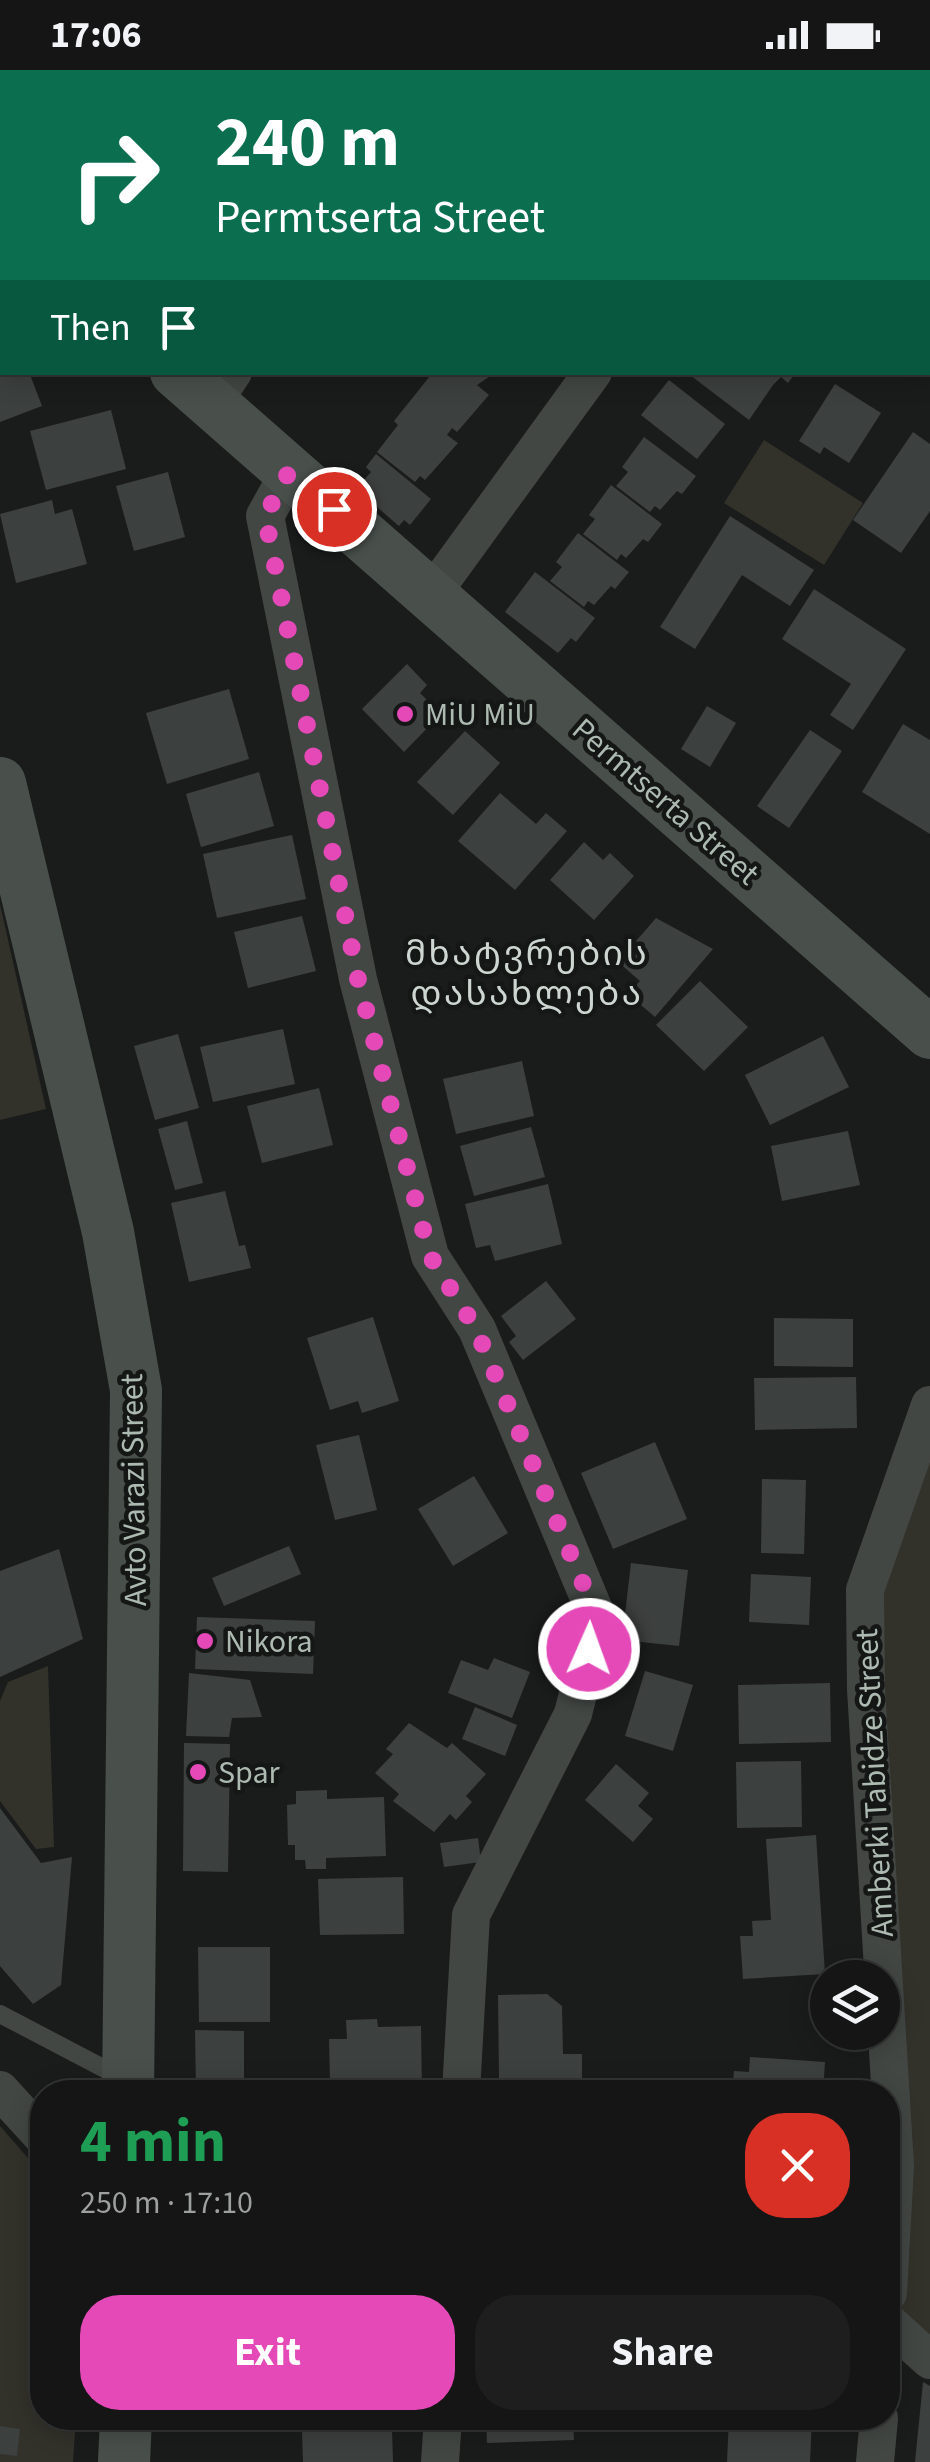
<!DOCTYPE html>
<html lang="en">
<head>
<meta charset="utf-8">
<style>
  :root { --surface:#141514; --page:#1d1e1d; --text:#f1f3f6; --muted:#9d9fa0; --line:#333434; --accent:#e449b7 }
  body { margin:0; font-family:"Source Sans 3","Noto Sans Georgian",sans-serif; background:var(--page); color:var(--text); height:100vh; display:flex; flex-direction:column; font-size:38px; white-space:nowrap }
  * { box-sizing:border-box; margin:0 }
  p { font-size:32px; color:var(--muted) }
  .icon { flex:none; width:55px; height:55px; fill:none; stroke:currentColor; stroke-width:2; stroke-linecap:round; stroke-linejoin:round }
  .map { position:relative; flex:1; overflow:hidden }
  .side { position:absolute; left:30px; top:2010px; width:870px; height:350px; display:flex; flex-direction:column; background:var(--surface); border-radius:40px; box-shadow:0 5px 25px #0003,0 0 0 2px var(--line) }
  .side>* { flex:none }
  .guide { position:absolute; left:0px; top:0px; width:930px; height:305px; box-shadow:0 5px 25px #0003,0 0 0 2px var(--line); background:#0b6e4f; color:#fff; overflow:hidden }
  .tools { position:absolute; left:810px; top:1890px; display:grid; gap:20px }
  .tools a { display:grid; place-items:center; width:90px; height:90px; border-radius:50%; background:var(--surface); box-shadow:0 5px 25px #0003,0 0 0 2px var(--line); font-size:50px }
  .pin { position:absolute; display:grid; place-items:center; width:85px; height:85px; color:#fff; margin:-42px; border:5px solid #fff; border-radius:50%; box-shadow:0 2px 10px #0007 }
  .me { position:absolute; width:110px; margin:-55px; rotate:2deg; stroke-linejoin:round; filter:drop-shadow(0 0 8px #0008) }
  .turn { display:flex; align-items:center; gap:35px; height:210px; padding:0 50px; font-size:45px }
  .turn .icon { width:130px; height:130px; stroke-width:2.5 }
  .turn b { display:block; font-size:70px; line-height:85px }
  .then { display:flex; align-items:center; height:95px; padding:0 50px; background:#0003; gap:20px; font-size:38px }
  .round { display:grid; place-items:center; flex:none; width:105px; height:105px; border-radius:40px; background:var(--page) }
  .summary { display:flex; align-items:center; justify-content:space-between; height:170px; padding:0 50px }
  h1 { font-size:60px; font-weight:700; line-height:75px; color:#1e9e55 }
  .cta { display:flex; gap:20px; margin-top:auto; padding:20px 50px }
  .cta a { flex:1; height:115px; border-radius:40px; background:var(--accent); color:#fff; font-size:40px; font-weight:700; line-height:115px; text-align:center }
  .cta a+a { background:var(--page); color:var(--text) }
  .status { display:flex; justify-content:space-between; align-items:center; height:70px; padding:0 50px; background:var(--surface); direction:ltr }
  .status svg { height:28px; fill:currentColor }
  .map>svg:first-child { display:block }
</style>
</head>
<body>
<div class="status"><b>17:06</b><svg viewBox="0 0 49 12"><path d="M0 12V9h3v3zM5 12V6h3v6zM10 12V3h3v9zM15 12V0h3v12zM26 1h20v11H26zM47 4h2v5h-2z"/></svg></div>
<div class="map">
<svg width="930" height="2392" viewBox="0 0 930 2392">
  <rect width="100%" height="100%" fill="#1a1c1b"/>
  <g fill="#32312a">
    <polygon points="764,370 863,433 824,495 724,433"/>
    <polygon points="0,834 46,1039 0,1050"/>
    <polygon points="930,1380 930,2280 890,2244 879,1521"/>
    <polygon points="48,1596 54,1777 36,1779 0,1731 0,1631 8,1612"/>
    <polygon points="0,2056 42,2104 42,2348 76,2348 73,2392 0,2392"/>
  </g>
  <g fill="#3c403e">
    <polygon points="0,302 29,302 42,336 0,352"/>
    <polygon points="427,302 496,302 477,315 489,325 457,362 452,358 447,365 458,373 425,410 420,406 415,412 377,382 398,355 394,351 430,306"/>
    <polygon points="686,302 796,302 788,313 781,307 773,315 749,350"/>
    <polygon points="669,310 725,354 697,389 641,345"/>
    <polygon points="835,314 881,343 849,393 824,377 820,384 799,371"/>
    <polygon points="111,340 126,399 46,420 30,361"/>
    <polygon points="913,362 930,374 930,441 901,483 853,450"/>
    <polygon points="644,367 696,406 682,424 677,421 660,440 655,436 650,442 616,416 628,402 622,397"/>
    <polygon points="376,384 431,429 410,455 404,450 399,456 356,419 371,402 366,397"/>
    <polygon points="168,402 185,467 134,481 116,416"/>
    <polygon points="611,415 662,454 648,472 643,469 626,488 621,484 617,490 583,464 595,449 589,445"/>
    <polygon points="52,430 55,444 72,439 87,494 16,513 0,444"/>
    <polygon points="730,446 814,500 790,536 742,505 695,579 660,557"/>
    <polygon points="578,463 629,502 615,519 611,516 594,535 588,531 584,537 550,511 562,497 556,492"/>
    <polygon points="535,502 595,548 576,572 571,568 558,583 505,542"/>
    <polygon points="814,519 906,579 853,660 830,645 851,614 782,569"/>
    <polygon points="407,594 427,615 420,623 441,644 404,682 362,639"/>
    <polygon points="229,619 249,689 167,714 146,643"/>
    <polygon points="707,636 736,653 710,697 681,679"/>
    <polygon points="903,654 930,670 930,764 862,722"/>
    <polygon points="810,660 842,681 789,758 757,736"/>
    <polygon points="465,661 500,693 453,745 417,712"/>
    <polygon points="259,702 274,756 201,777 186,724"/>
    <polygon points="500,723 536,754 546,743 567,761 515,820 458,771"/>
    <polygon points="292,765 306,829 217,848 203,784"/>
    <polygon points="584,772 603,790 610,783 634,806 594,850 550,810"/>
    <polygon points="302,846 316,901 248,918 234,862"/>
    <polygon points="656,848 713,879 655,947 628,924 640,911 618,892"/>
    <polygon points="700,911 748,957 704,1001 656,955"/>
    <polygon points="283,959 295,1014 213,1032 200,977"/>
    <polygon points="178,964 199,1038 155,1050 134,976"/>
    <polygon points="823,966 849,1017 770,1055 745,1005"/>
    <polygon points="522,991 534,1046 456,1064 443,1009"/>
    <polygon points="319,1018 333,1075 262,1093 247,1036"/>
    <polygon points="187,1051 203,1113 175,1120 158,1059"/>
    <polygon points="531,1057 545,1107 474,1126 460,1076"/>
    <polygon points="848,1061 860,1115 782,1131 771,1076"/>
    <polygon points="548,1114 562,1174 495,1191 490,1175 476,1178 465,1134"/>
    <polygon points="225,1121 239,1176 245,1175 251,1198 189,1212 171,1133"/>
    <polygon points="546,1211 576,1249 523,1290 509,1272 516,1266 501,1246"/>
    <polygon points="373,1247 399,1331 362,1343 358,1331 330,1340 307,1268"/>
    <polygon points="774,1248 853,1249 853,1297 774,1296"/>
    <polygon points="856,1307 857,1358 755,1360 754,1308"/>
    <polygon points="359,1365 377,1440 335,1450 316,1375"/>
    <polygon points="655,1372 687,1449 613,1479 581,1403"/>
    <polygon points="474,1406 508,1463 453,1496 418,1439"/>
    <polygon points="762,1409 806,1410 804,1484 761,1483"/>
    <polygon points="289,1476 301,1504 224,1536 212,1508"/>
    <polygon points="59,1479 83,1569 0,1607 0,1501"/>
    <polygon points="631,1493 688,1500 679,1576 622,1570"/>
    <polygon points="751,1504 811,1507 809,1555 749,1552"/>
    <polygon points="197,1547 315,1551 313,1604 195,1599"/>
    <polygon points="494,1588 530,1602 512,1648 448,1623 461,1590 488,1600"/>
    <polygon points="645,1601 693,1615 673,1681 625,1666"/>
    <polygon points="189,1603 250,1610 262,1647 232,1648 229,1667 186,1666"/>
    <polygon points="830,1613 831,1672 739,1674 738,1615"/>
    <polygon points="475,1637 517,1655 505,1686 462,1669"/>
    <polygon points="409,1653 447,1678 452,1673 486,1704 466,1726 472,1732 456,1750 450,1744 434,1762 393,1731 399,1724 375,1703 393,1684 386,1679"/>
    <polygon points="184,1673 230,1674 228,1802 183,1801"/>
    <polygon points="801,1691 802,1757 737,1758 736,1692"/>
    <polygon points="616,1694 649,1723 638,1736 653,1749 633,1772 585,1730"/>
    <polygon points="327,1720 327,1729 384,1727 386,1786 326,1788 326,1799 306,1799 305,1790 295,1790 295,1775 288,1775 287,1735 296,1734 296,1721"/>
    <polygon points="0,1738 41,1793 72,1787 61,1915 33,1934 0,1896"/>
    <polygon points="816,1765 825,1904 743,1909 740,1866 753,1866 752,1851 771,1850 766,1769"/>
    <polygon points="478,1768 481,1792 444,1797 440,1773"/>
    <polygon points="403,1807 404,1864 320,1865 318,1809"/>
    <polygon points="198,1877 270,1877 270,1952 199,1952"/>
    <polygon points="547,1924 562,1936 563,1984 582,1984 582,2008 499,2009 498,1925"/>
    <polygon points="377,1949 378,1957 421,1956 422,2022 342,2022 342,2013 330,2013 329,1969 347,1969 346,1950"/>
    <polygon points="195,1960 244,1961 244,2022 196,2022"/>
    <polygon points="750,1987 825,1992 823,2022 732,2022 734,2001 749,2002"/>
    <polygon points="923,2312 930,2316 930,2392 915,2392"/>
    <rect x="186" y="2348" width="65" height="9"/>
    <polygon points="486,2348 573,2348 574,2370 487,2373"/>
    <polygon points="729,2348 812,2348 810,2392 727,2392"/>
    <polygon points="0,2356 20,2359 17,2386 0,2384"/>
    <polygon points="392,2360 393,2392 303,2392 302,2362"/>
  </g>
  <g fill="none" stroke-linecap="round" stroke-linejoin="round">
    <g stroke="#424744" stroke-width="18">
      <polyline points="438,2 440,0"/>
      <polyline points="0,1944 124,2009"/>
    </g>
    <g stroke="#424744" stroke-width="38">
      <polyline points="44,2 45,0"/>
      <polyline points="812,2 814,0"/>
      <polyline points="0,88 2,84"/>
      <polyline points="928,284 930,281"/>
      <polyline points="213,332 233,302"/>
      <polyline points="290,401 265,446 358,909 430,1186 477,1259 597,1547 573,1644 471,1845 461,2022"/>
      <polyline points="431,525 593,302"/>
      <polyline points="0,2020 42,2066"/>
      <polyline points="888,2223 895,2096 866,1619 865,1520 930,1335"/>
      <polyline points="888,2252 930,2290"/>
      <polyline points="440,2392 443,2348"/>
      <polyline points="875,2392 879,2348"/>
    </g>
    <g stroke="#49504c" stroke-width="52">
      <polyline points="0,169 2,171"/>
      <polyline points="176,302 930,963"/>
      <polyline points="0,713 108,1162 136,1320 128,2022"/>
      <polyline points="124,2392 126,2348"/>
    </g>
  </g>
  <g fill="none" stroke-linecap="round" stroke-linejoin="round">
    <polyline stroke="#e449b7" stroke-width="18" stroke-dasharray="0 32.4" points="334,439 290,400 265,446 358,909 430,1186 476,1259 597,1547 589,1579"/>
  </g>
  <g fill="#e449b7" stroke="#151716" stroke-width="4">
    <circle cx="405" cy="644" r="10"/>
    <circle cx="205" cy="1571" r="10"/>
    <circle cx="198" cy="1702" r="10"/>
  </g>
  <g text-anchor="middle" stroke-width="9" stroke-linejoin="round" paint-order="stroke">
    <g font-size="32" fill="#adbab1" stroke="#151716" text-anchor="start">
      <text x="425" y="655">MiU MiU</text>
      <text x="225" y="1582">Nikora</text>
      <text x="218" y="1713">Spar</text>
    </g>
    <g font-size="32" fill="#adbab1" stroke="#151716">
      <text transform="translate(666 731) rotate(41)" y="11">Permtserta Street</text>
      <text transform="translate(133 1420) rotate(-91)" y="11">Avto Varazi Street</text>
      <text transform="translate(874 1713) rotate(-93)" y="11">Amberki Tabidze Street</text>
    </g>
    <g font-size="35" letter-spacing="2.5" fill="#ced6d1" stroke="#151716">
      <text x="527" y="895">მხატვრების<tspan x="527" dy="40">დასახლება</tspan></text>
    </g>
  </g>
</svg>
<div class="tools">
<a><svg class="icon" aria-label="layers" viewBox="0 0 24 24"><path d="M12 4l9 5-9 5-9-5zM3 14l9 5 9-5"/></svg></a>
</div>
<div class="pin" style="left:334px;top:439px;background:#d93025"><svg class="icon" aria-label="arrive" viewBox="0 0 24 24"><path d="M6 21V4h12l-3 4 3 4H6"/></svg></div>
<svg class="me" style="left:589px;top:1579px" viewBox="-20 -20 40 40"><circle r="17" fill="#e449b7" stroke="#fff" stroke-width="3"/><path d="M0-11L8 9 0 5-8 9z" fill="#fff"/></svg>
<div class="guide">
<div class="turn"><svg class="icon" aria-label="right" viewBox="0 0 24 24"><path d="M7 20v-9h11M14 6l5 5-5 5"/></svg><div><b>240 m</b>Permtserta Street</div></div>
<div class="then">Then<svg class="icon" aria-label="arrive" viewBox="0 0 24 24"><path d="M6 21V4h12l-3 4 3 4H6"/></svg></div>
</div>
<section class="side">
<div class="summary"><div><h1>4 min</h1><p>250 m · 17:10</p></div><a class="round" style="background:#d93025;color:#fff"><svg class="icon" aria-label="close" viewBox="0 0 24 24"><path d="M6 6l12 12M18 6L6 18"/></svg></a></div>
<div class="cta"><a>Exit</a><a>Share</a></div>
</section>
</div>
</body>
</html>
